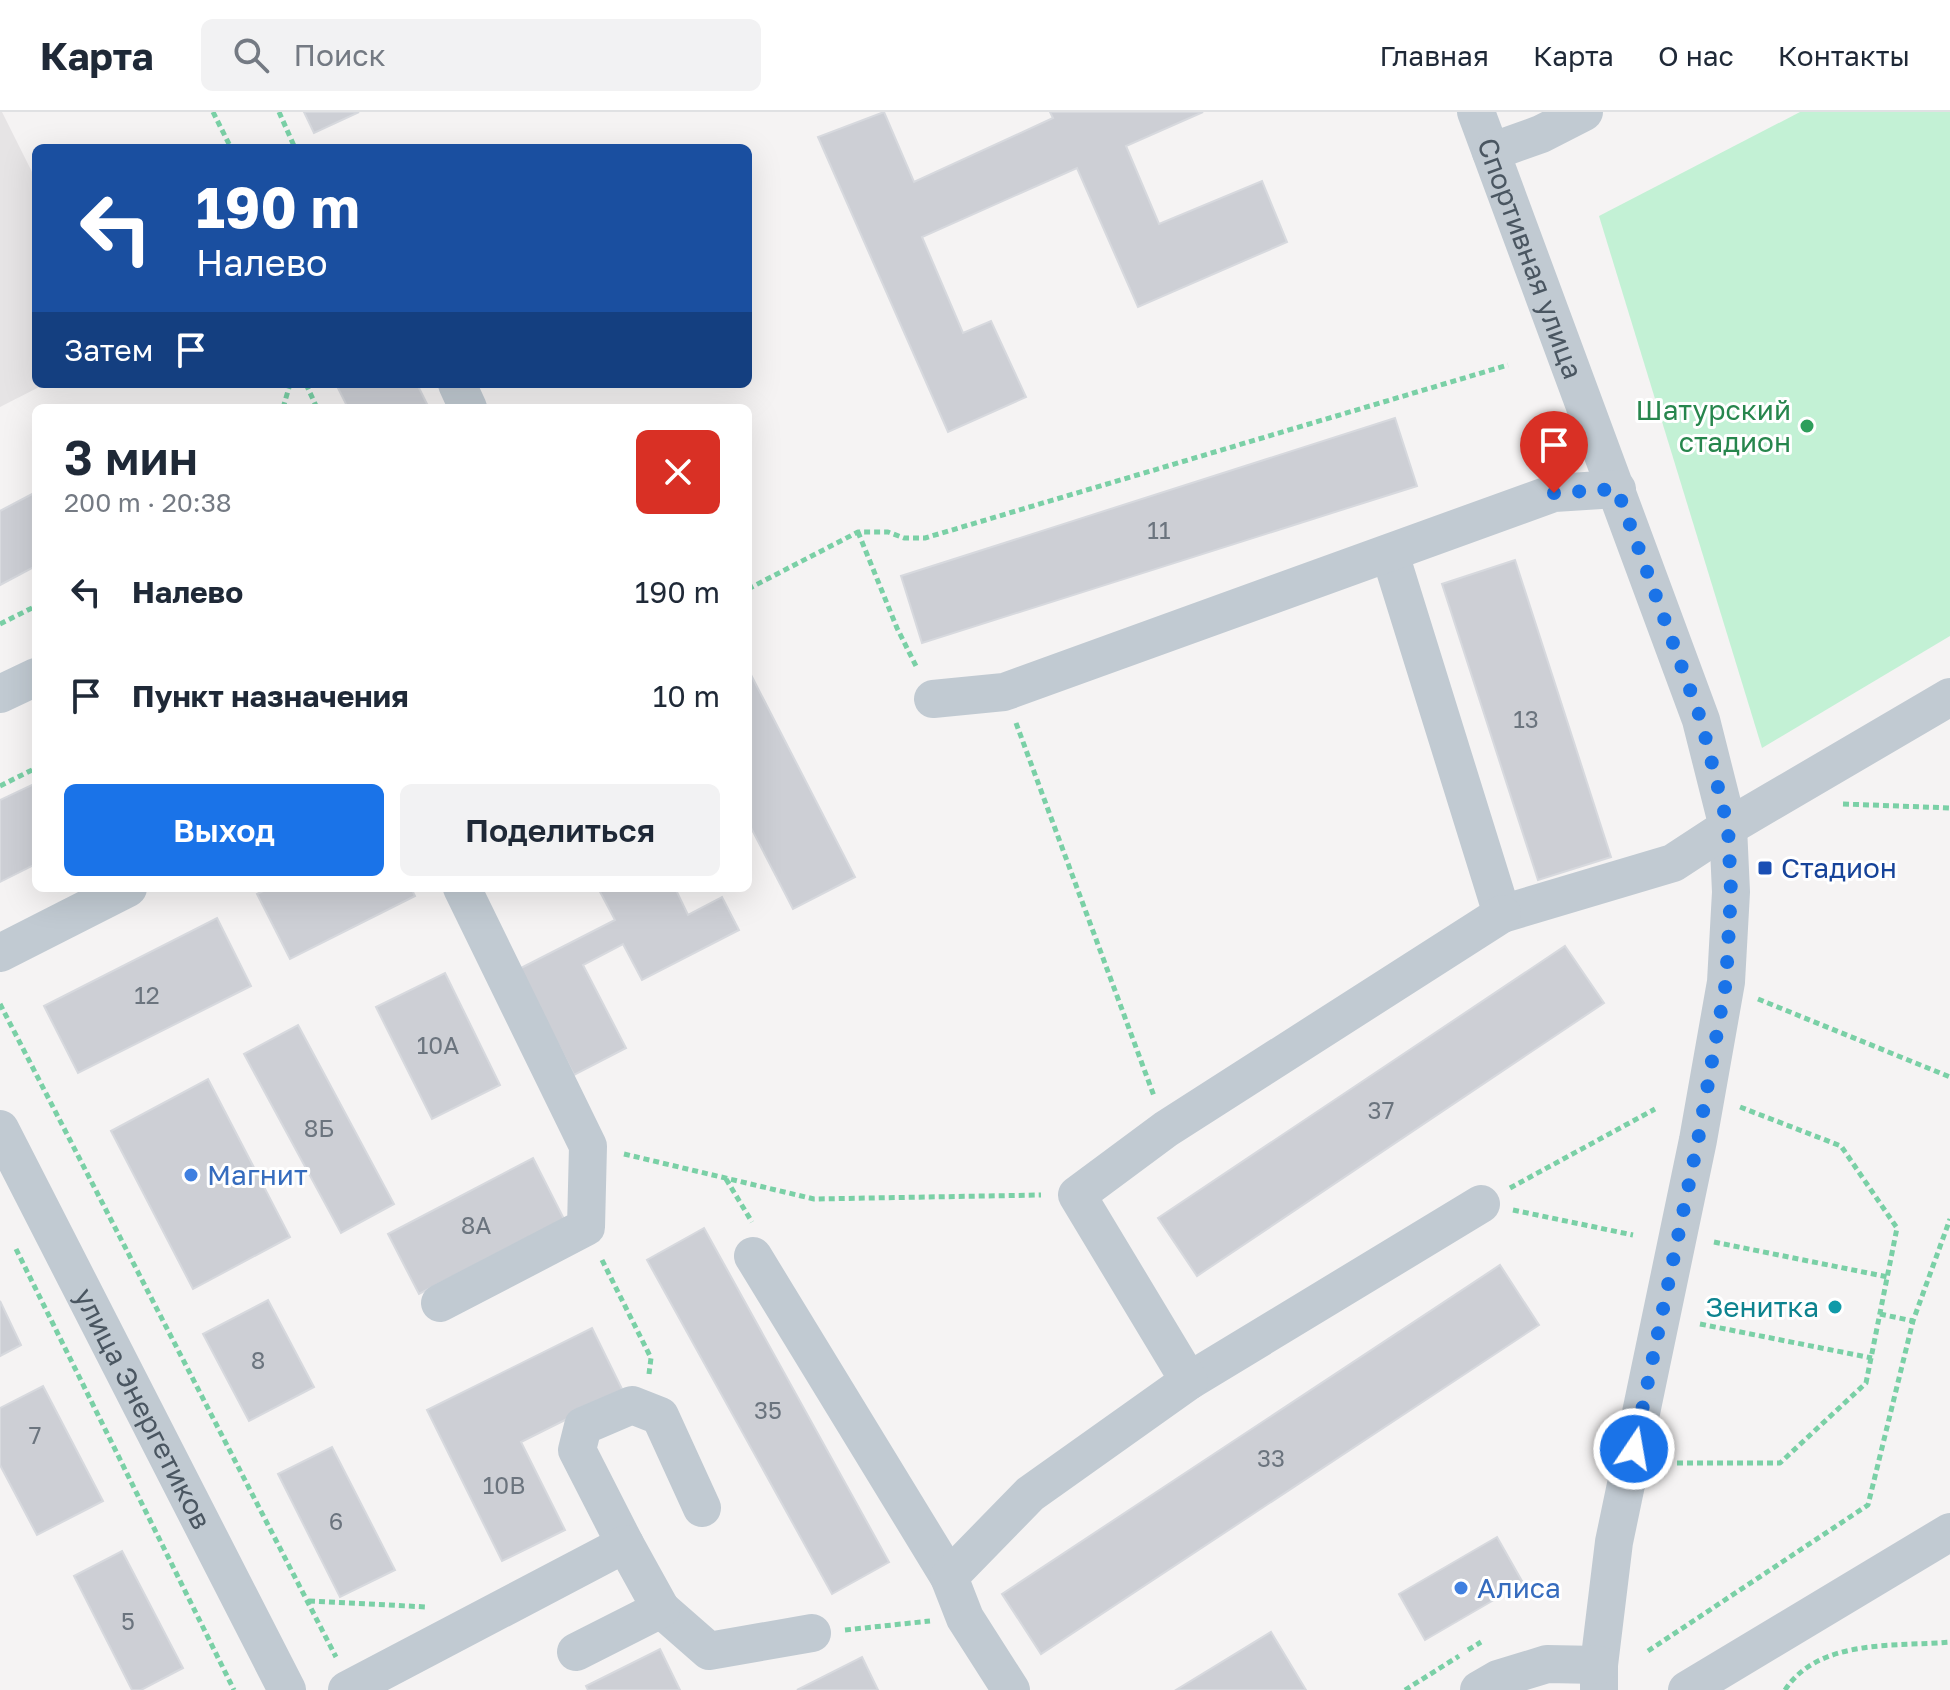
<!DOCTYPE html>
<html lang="ru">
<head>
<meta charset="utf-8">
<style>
  :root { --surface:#fff; --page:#f2f2f3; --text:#1f2937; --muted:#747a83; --line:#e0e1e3; --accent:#1a73e8 }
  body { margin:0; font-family:"Golos Text",sans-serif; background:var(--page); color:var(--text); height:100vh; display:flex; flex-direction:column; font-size:30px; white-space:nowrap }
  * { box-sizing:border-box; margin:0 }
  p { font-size:26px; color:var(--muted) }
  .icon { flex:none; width:44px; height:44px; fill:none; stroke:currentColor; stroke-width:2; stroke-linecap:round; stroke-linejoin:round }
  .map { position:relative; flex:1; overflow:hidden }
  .details { position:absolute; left:32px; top:292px; width:720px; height:488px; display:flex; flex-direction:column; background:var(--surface); border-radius:12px; box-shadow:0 8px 32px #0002 }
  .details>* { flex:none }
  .guide { position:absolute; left:32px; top:32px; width:720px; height:244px; border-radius:12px; box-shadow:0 8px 32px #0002; background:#1a4fa0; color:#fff; overflow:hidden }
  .pin { position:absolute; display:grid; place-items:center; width:68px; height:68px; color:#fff; margin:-82px -34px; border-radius:50% 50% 50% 0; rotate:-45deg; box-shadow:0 0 8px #0007 }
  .pin .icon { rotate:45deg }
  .me { position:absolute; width:88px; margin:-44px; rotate:12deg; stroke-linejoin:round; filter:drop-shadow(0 0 6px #0008) }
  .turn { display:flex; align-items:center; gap:28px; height:168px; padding:0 32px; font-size:36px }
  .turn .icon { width:104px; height:104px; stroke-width:2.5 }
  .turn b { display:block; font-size:56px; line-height:68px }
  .then { display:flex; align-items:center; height:76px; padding:0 32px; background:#0003; gap:16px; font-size:30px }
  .round { display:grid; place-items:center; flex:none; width:84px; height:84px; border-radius:12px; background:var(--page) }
  .overview { display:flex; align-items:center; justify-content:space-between; height:136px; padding:0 32px }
  h1 { font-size:48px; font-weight:600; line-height:60px }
  .button { display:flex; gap:16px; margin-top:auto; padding:16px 32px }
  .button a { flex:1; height:92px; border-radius:12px; background:var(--accent); color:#fff; font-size:32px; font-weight:600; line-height:92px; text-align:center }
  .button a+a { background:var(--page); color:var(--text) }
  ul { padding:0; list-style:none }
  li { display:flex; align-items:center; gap:24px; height:104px; padding:0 32px }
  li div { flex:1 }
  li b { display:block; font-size:30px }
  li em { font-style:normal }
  header { display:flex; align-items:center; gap:48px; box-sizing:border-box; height:112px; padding:0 40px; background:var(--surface); border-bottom:2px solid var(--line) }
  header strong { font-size:38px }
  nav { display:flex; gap:44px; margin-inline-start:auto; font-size:28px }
  .search { width:560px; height:72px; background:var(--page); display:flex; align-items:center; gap:20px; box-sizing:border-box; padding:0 28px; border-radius:12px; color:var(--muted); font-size:30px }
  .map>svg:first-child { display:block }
</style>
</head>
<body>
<header>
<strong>Карта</strong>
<div class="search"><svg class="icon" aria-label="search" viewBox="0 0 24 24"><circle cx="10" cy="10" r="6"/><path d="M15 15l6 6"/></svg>Поиск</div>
<nav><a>Главная</a><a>Карта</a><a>О нас</a><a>Контакты</a></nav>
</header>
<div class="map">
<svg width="1950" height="1578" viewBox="0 0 1950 1578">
  <rect width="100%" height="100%" fill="#f5f3f3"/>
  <polygon fill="#e6e4e5" points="0,0 2,0 36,68 36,272 45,272 0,295"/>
  <polygon fill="#c3f1d5" points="1800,0 1950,0 1950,524 1762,636 1599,104"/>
  <g fill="#cdcfd5" stroke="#d7d9de" stroke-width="2">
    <polygon points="304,0 359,0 314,21"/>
    <polygon points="884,0 914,70 1053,6 1050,0 1203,0 1126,34 1159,112 1262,69 1287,130 1138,195 1077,56 922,125 963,221 991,209 1026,285 948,320 818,25"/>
    <polygon points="336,272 417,272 429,296 348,296"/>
    <polygon points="1395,306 1417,374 922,531 901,464"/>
    <polygon points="36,380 36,454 0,473 0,399"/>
    <polygon points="1515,448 1611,745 1538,768 1442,472"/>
    <polygon points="748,557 855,765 793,797 748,710"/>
    <polygon points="36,671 36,752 0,770 0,688"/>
    <polygon points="269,776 411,776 415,784 290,847 257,782"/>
    <polygon points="598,776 680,776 676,778 688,803 722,785 739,818 642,868 623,832 583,853 626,936 574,963 519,857 615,808"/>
    <polygon points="217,806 251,874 78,961 44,894"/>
    <polygon points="1565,834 1604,891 1197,1164 1158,1106"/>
    <polygon points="445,861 500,973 432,1007 376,895"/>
    <polygon points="298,913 394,1092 341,1121 244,942"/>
    <polygon points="208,967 290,1125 193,1177 111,1019"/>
    <polygon points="533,1046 564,1107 419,1182 388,1122"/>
    <polygon points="704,1116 889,1450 832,1482 647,1148"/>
    <polygon points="1500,1153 1539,1213 1041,1542 1002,1482"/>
    <polygon points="268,1188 314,1275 249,1309 203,1222"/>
    <polygon points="0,1189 21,1233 0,1244"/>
    <polygon points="592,1216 623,1279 521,1330 565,1418 502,1449 427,1298"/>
    <polygon points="43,1274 103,1389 37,1423 0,1353 0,1296"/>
    <polygon points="332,1335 395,1458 340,1485 278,1362"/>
    <polygon points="1497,1425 1523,1471 1425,1528 1399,1482"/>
    <polygon points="122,1439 183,1556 141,1578 132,1578 74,1464"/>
    <polygon points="1271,1520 1306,1578 1176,1578"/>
    <polygon points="660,1537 680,1578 588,1578 586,1574"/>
    <polygon points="862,1545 878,1578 797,1578"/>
  </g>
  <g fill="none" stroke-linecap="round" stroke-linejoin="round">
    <g stroke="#7ad0a6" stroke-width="5" stroke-dasharray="6 4" stroke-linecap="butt">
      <polyline points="213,0 231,36"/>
      <polyline points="279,0 295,36"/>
      <polyline points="306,272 317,296"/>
      <polyline points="283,296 290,272"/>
      <polyline points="858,420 897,516 916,554"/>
      <polyline points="748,477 858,420 888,420 904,426 925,426 1508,253"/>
      <polyline points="0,512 36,494"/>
      <polyline points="1016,611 1154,984"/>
      <polyline points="0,674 36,656"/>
      <polyline points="1843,692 1950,696"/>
      <polyline points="1758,887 1950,965"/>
      <polyline points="0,892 336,1545"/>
      <polyline points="624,1042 814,1087 1041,1083"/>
      <polyline points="726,1067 752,1110"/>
      <polyline points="1510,1076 1655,997"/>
      <polyline points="1513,1098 1633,1123"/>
      <polyline points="1714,1130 1888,1165"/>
      <polyline points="16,1137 234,1578"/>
      <polyline points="602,1148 651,1246 649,1262"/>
      <polyline points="1880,1202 1913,1209"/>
      <polyline points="1700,1212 1872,1246"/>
      <polyline points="1677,1351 1780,1351 1866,1271 1897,1116 1841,1034 1740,995"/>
      <polyline points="309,1489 427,1495"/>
      <polyline points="845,1518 930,1509"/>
      <polyline points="1468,1538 1481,1530"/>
      <polyline points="1648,1539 1868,1393 1913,1209 1950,1107"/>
      <polyline points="1405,1578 1459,1544"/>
      <path d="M1785 1578C1819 1526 1896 1535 1950 1530"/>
    </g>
    <g stroke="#c1cad2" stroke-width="38">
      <path id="s1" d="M1476 0 1701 608 1728 715 1731 780 1726 870 1698 1028 1614 1430 1599 1553V1578"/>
      <polyline points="1491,40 1541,22 1584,0"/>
      <polyline points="457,272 468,296"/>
      <polyline points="1390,442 1502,802 1673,751 1728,715 1950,585"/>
      <polyline points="0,582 36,565"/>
      <polyline points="933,587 1004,580 1554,381 1617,377"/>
      <polyline points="0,841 128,776"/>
      <path id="s2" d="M0 1017 287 1578"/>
      <polyline points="753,1144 949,1465"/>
      <polyline points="440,1191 586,1115 588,1034 462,776"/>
      <polyline points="1189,1269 1481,1092"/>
      <polyline points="625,1432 577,1338 583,1314 632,1293 660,1304 702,1396"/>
      <polyline points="661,1497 709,1539 812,1521"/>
      <polyline points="347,1578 625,1432 661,1497 576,1540"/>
      <polyline points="1011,1578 965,1506 949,1465 1030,1382 1189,1269 1077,1083 1166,1017 1502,802"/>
      <polyline points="1479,1578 1498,1567 1547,1552 1599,1553"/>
      <polyline points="1687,1578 1950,1420"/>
    </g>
  </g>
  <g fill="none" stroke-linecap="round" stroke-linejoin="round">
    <polyline stroke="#1a73e8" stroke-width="14" stroke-dasharray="0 25.2" points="1554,381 1617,377 1701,608 1728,715 1731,780 1726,870 1698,1028 1634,1337"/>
  </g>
  <circle fill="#2e9e5b" stroke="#fff" stroke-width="3" cx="1807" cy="314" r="8"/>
  <rect fill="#1a4fb4" stroke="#fff" stroke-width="3" x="1757" y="748" width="16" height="16" rx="4"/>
  <g fill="#3f7fe0" stroke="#fff" stroke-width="3">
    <circle cx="191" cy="1063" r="8"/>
    <circle cx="1461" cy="1476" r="8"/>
  </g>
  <circle fill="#0f9aa8" stroke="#fff" stroke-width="3" cx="1835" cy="1195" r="8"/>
  <g text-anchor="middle" stroke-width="6" stroke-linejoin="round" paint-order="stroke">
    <g font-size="24" fill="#6b747e">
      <text x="1159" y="427">11</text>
      <text x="1526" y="616">13</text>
      <text x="147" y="892">12</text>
      <text x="438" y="942">10А</text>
      <text x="1381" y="1007">37</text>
      <text x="319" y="1025">8Б</text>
      <text x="476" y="1122">8А</text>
      <text x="258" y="1257">8</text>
      <text x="768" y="1307">35</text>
      <text x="35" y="1332">7</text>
      <text x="1271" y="1355">33</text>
      <text x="504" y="1382">10В</text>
      <text x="336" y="1418">6</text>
      <text x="128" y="1518">5</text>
    </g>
    <g font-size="28" fill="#4a5661" stroke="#fff">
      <text dy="10" stroke="none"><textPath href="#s1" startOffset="156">Спортивная улица</textPath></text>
      <text dy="10" stroke="none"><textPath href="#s2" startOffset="314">улица Энергетиков</textPath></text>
    </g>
    <g font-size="28" fill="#27864d" stroke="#fff" text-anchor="end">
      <text x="1791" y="308">Шатурский<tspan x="1791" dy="32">стадион</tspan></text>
    </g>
    <g font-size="28" fill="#164399" stroke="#fff" text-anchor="start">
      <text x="1781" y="766">Стадион</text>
    </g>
    <g font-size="28" fill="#366cbe" stroke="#fff" text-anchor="start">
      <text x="207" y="1073">Магнит</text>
      <text x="1477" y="1486">Алиса</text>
    </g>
    <g font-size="28" fill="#0d838f" stroke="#fff" text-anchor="end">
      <text x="1819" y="1205">Зенитка</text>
    </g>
  </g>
</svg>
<div class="pin" style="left:1554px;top:381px;background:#d93025"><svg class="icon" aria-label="arrive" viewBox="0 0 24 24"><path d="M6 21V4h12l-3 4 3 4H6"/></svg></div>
<svg class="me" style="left:1634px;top:1337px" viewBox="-20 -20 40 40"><circle r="17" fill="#1a73e8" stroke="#fff" stroke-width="3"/><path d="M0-11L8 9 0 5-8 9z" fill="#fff"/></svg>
<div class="guide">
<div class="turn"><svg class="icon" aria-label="left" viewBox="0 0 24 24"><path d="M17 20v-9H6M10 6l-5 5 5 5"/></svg><div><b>190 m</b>Налево</div></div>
<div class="then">Затем<svg class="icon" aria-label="arrive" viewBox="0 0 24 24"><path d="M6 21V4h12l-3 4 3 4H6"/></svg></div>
</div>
<section class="details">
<div class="overview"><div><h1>3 мин</h1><p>200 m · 20:38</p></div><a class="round" style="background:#d93025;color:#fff"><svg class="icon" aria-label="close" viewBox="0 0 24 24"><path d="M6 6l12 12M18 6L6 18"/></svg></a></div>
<ul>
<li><svg class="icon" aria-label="left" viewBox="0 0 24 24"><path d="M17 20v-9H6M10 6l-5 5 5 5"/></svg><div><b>Налево</b></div><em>190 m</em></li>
<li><svg class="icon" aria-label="arrive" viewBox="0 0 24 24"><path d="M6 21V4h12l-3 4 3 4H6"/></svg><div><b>Пункт назначения</b></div><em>10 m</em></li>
</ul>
<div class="button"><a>Выход</a><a>Поделиться</a></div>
</section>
</div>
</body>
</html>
